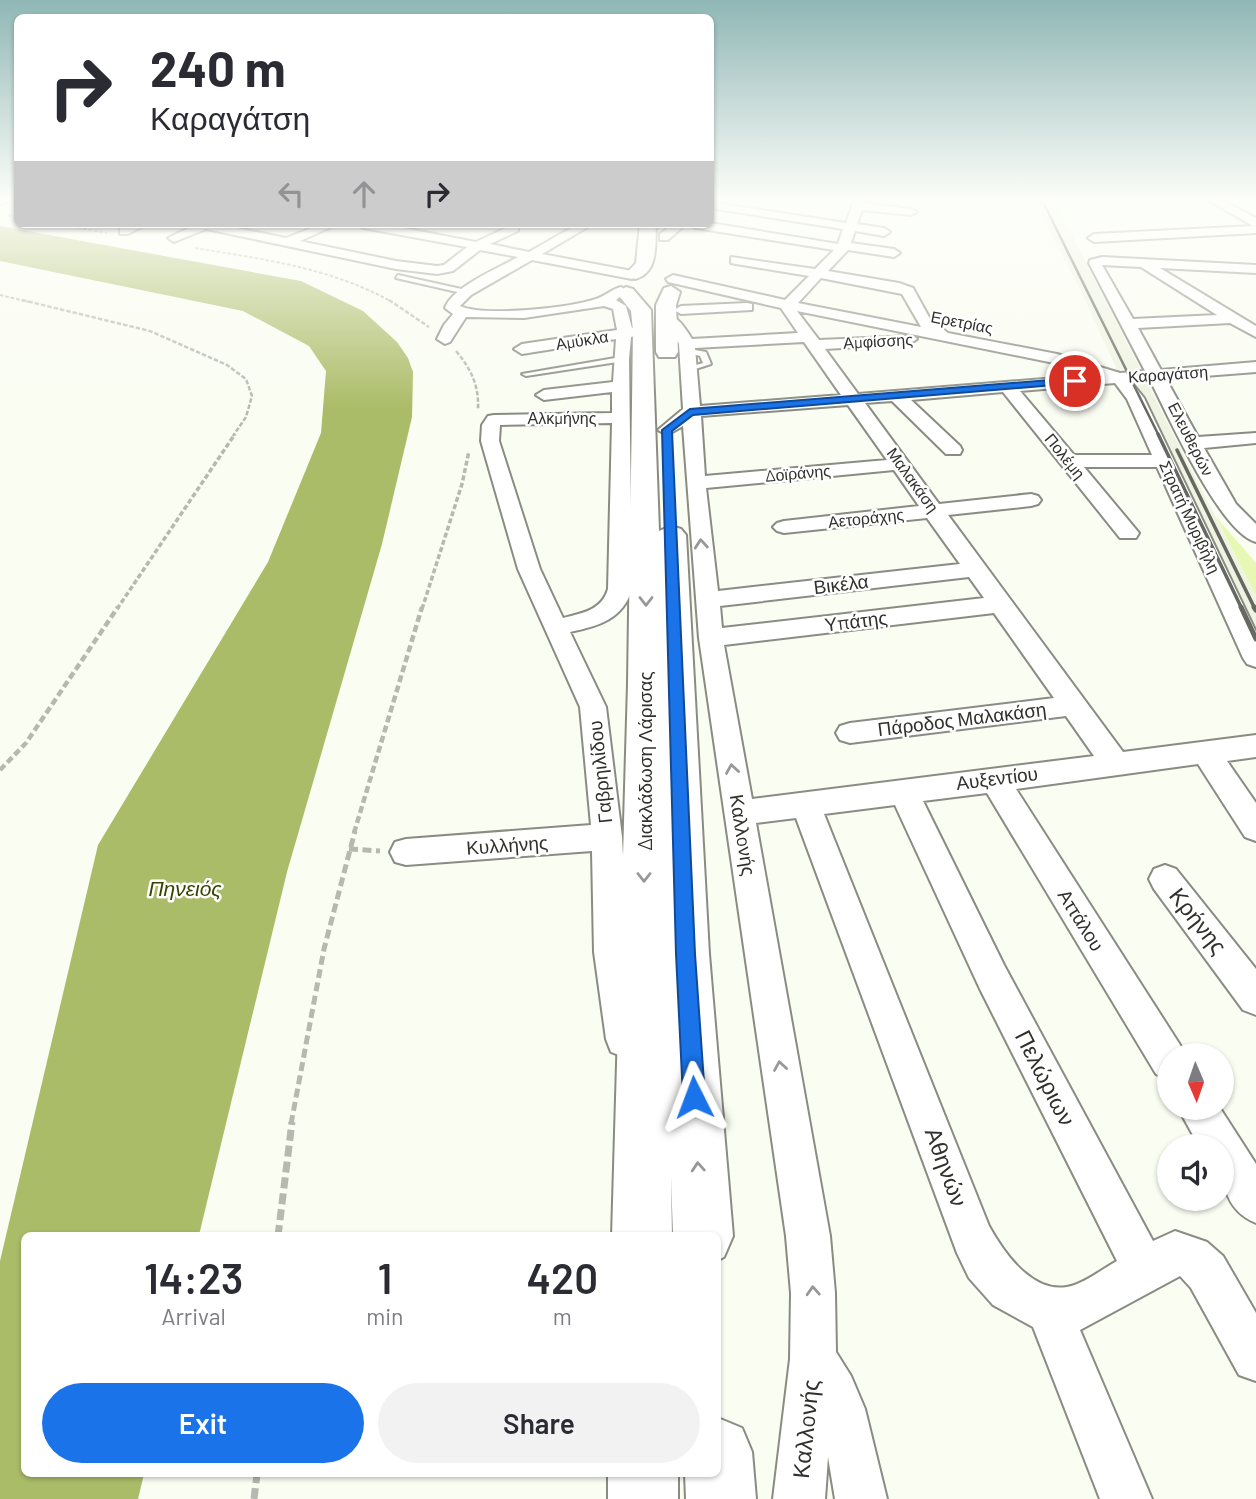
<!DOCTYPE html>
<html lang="en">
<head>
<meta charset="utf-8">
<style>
  :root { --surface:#fff; --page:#f2f2f3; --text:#2b2b33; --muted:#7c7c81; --accent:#1a73e8 }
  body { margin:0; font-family:Barlow,sans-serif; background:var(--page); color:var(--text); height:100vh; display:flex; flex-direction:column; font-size:26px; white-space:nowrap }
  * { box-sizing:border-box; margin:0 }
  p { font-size:23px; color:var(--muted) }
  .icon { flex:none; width:38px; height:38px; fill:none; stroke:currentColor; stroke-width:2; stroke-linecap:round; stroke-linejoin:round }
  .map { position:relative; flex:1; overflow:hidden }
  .panel { position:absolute; left:21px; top:1232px; width:700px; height:245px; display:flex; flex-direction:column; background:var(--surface); border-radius:10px; box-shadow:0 2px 5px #0004 }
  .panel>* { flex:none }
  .guide { position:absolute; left:14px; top:14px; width:700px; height:214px; border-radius:10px; box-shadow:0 2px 5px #0004; background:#fff; color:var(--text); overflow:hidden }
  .needle { width:46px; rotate:178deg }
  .tools { position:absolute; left:1157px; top:1043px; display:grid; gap:14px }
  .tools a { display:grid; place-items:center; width:77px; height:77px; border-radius:50%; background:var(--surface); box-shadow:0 2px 5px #0004; font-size:35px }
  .pin { position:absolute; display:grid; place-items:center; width:60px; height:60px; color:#fff; margin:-30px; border:4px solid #fff; border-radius:50%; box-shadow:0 2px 7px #0007 }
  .me { position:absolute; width:77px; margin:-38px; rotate:357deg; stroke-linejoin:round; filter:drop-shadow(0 0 5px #0008) }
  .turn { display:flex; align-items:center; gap:24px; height:147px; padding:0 21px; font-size:32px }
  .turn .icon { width:91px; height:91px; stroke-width:2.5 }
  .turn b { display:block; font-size:49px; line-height:60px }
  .lanes { display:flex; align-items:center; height:66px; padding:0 21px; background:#0003; justify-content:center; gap:35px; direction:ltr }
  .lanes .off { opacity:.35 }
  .eta { display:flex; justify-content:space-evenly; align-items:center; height:119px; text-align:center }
  .eta b { font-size:42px; font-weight:600; line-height:49px }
  .action { display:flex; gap:14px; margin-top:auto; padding:14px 21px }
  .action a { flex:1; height:80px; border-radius:42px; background:var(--accent); color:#fff; font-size:28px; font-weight:600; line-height:80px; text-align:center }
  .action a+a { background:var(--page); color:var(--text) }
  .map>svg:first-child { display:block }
</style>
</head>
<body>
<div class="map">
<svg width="1256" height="1499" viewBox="0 0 1256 1499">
  <rect width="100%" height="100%" fill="#fafdf2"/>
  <g fill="#eff3e1">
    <polygon points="1032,198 1053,198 1140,369 1117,370 1079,287"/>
    <polygon points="1145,379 1256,596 1256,672 1122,380"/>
  </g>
  <polygon fill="#e7f7b4" points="1216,517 1256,563 1256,596"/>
  <polygon fill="#abbc68" points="0,226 301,281 363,311 397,342 408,358 413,372 412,417 382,544 287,872 199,1235 24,1236 24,1474 144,1474 138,1499 0,1499 0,1261 98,845 268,562 321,433 326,371 309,346 243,311 0,261"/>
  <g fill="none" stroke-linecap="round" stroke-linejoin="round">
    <g stroke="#8a8c83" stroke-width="4">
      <g id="lane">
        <polygon points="398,275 466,290 469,292 466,294 396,278"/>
        <polygon points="684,348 706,352 711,364 686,372 686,368 703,363 700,356 684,352"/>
        <polygon points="621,357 625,359 624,361 526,376 522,374"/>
      </g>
    </g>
    <g stroke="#8a8c83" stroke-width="4">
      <g id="street">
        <polygon points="0,198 14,198 0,204"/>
        <path d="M855 198H865L864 203 911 209 917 212 911 215 862 210 857 224 884 228 890 232 884 236 855 231 851 243 894 249 900 253 894 257 848 250 828 271 899 283 913 288 930 319 948 333 1057 354 1120 373 1145 371 1089 263 1090 260 1102 257 1256 265V273L1160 268 1256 326V337L1230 323 1138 328 1161 370 1256 362V372L1166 379 1198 437 1256 433V443L1204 448 1236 504 1256 524V542C1220 533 1168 415 1150 380L1131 382 1144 398 1256 632V667L1247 664 1243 658 1157 467H1084L1139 533 1136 538H1120L1003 392 911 400 960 446 962 450 960 454H946L892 401 865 403 939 504 1031 494 1038 496 1041 500 1038 504 1031 506 948 515 1123 752 1256 735V757L1227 761 1256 803V841L1245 837 1198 764 1016 789 1182 1048 1185 1055H1169V1080L1156 1074 987 793 923 801 1004 965 1153 1241 1175 1231 1207 1242 1223 1256 1256 1313V1381L1239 1375 1191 1288 1180 1276 1080 1330 1152 1499H1100L1033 1327 993 1305 969 1278 957 1253 796 818 756 823 830 1236 835 1293 836 1352 851 1376 865 1409 887 1499H835L828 1457 825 1499H773L790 1359 791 1293 786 1236 699 638 683 426 667 435 658 430 683 409 679 344 671 330 658 317 665 313C678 316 685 328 692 339L798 333 781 308 668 282 666 279 673 275 785 300 809 276 736 264 731 263V257L815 269 834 250 695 228 689 224 710 223 838 244 843 229 710 208V202L846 223ZM1102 265 1141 267 1217 315 1133 319ZM821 278 902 294 921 327 798 303ZM797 311 1054 363 1093 375 858 394 825 349 909 344 917 339 914 336 819 340ZM804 342 841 395 700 406 695 348ZM1115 383 1127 399 1152 455H1074L1020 391ZM848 405 887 460 705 476 701 416ZM894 470 919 506 784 521 777 523 773 527 777 531 784 533 927 518 960 564 718 591 706 488ZM969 577 984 598 722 628 720 606ZM994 613 1054 698 850 723 840 726 836 733 840 740 850 743 1066 716 1094 756 752 799 724 645ZM895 805 980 989 1117 1261C1102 1269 1084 1284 1067 1287 1032 1293 1004 1253 989 1226L824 814Z"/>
        <polygon points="1205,198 1218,198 1256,218 1256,233 1094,242 1088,238 1094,234 1253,226"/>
        <polygon points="131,224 147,224 128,234 120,234 120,228"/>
        <path d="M197 224H216L286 238 322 224H338L300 241 396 261 437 266 444 265 467 247 363 228 357 224H382L476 242 514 224 518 225V231L490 244 529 252 578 224H593L542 254 632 271 639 275 632 279 532 260 471 295 460 306C484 317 570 308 596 299 605 296 612 289 621 287L628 291 616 300 626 306 632 328 640 327 647 331 645 334 631 337 629 359 632 589C623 619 599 626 570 632L606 707 622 837 628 952 642 1039 637 1052 624 1057 611 1052 606 1039 594 952 592 851 406 865 395 862 390 852 395 842 406 839 591 825 580 707 518 569 481 441 482 425 488 416 494 415 612 413V392L544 400 536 395 544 390 613 382 616 339 522 354 514 349 522 344 617 330 613 309 604 306 524 318 466 317 450 342 445 344 437 339 444 325 453 314 445 308C452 287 499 268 518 257L480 250 453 271 437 274 396 269 206 229 174 242 168 238ZM612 423 608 589C602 610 583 613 563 618L540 569 499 441 500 425Z"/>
        <polygon points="673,224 686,224 668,240 660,240 660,234"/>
        <polygon points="747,303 752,304 752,310 681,314 674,310 681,306"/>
        <polygon points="1165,865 1176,869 1256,969 1256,1015 1243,1010 1154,889 1149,879 1154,869"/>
        <path d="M1178 1108H1220L1256 1164V1223C1222 1209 1222 1178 1222 1146H1199Z"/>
      </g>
    </g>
    <g stroke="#8a8c83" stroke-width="4">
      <g id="primary">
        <path d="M640 224H656C655 244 659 273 635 279L626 274 636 263Z"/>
        <polygon points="671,286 680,292 676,305 678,352 675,357 659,357 656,352 656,305 664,288"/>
        <polygon points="626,287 633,289 651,310 659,531 671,526 681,529 686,535 709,954 733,1236 724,1257 718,1260 718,1236 673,1236 671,1176 672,1236 612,1236 628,684 633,331 631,311 617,293"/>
        <polygon points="718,1418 742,1428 752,1452 756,1499 686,1499 685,1474 718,1474"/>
        <rect x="608" y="1474" width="70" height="25"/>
      </g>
    </g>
    <g stroke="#b7b9b1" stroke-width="2" stroke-dasharray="3.5 2" stroke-linecap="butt">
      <polyline points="8,216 18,217"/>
      <polyline points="56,224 107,233"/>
      <path d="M195 248C262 259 332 268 392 302"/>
      <polyline points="0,295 29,302"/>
    </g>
    <g stroke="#b7b9b1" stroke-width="2.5" stroke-dasharray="4.5 2" stroke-linecap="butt">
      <polyline points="22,300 150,331 227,365 246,379 252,396 246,417 233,436"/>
      <polyline points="389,300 429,327"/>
      <path d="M456 351C471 369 479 385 478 409"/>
    </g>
    <g stroke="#b7b9b1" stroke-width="3.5" stroke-dasharray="5 2.5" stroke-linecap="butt">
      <polyline points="117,609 235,434"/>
      <polyline points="422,609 462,484 469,451"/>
    </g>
    <g stroke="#b7b9b1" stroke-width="4.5" stroke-dasharray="7 3.5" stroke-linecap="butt">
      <polyline points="0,770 26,743 118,607"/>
      <polyline points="354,833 422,607"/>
    </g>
    <g stroke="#b7b9b1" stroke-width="5" stroke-dasharray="9 4.5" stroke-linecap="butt">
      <polyline points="349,849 380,851"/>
      <polyline points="291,1124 324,949 355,831"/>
    </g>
    <g stroke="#b7b9b1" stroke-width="7" stroke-dasharray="11 5" stroke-linecap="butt">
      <polyline points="278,1236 292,1122"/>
      <polyline points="254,1499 257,1474"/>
    </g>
    <use href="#lane" fill="#fff" fill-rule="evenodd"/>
    <use href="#street" fill="#fff" fill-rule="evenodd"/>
    <use href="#primary" fill="#fff" fill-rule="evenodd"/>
    <polyline stroke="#666862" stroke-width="2.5" points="1041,198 1159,436"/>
    <g stroke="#666862" stroke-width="3.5">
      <polyline points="1158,434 1242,609"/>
      <polyline points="1177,450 1255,609"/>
    </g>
    <g stroke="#666862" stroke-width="5">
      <polyline points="1241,607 1256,639"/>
      <polyline points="1254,607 1256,610"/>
    </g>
  </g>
  <defs><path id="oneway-chevron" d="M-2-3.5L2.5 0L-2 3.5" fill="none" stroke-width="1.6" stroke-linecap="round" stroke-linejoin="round" transform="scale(1.75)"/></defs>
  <g stroke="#989896">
    <use href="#oneway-chevron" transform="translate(701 544) rotate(-95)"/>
    <use href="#oneway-chevron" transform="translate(646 601) rotate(90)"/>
    <use href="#oneway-chevron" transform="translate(732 769) rotate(-99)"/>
    <use href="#oneway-chevron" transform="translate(644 877) rotate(90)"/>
    <use href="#oneway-chevron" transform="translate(780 1066) rotate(-99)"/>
    <use href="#oneway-chevron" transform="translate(698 1167) rotate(-94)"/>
    <use href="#oneway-chevron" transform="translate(813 1291) rotate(-93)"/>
  </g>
  <linearGradient id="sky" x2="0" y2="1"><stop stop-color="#8fb7b5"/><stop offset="0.49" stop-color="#fdfef9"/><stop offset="1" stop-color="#fdfef9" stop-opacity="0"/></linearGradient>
  <rect width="1256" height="408" fill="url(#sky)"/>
  <polygon fill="#1a73e8" stroke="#114b97" stroke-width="2" points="1075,378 1080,381 1078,383 693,415 672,431 695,954 705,1097 702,1105 694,1108 686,1105 683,1097 676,954 662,430 690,409"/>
  <g text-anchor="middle" stroke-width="5" stroke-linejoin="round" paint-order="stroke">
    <g font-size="16" fill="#30312d" stroke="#fff">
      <text transform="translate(962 322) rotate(11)" y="6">Ερετρίας</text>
      <text transform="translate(582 340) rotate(-9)" y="6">Αμύκλα</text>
      <text transform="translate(878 341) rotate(-3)" y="6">Αμφίσσης</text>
      <text transform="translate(1168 374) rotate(-4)" y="6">Καραγάτση</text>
      <text x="562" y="424">Αλκμήνης</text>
      <text transform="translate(1191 439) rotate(63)" y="6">Ελευθερών</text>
      <text transform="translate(1065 456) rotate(51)" y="6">Πολέμη</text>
      <text transform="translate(798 473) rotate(-5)" y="6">Δοϊράνης</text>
      <text transform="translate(913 480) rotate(54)" y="6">Μαλακάση</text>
      <text transform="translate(1190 517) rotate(65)" y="6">Στρατή Μυριβήλη</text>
      <text transform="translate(866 518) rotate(-6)" y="6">Αετοράχης</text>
    </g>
    <g font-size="19" fill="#30312d" stroke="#fff">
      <text transform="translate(841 584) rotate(-7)" y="7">Βικέλα</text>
      <text transform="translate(856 621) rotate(-7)" y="7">Υπάτης</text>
      <text transform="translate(962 719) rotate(-7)" y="7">Πάροδος Μαλακάση</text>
      <text transform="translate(645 761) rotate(-90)" y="7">Διακλάδωση Λάρισας</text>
      <text transform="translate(600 772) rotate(-96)" y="7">Γαβρηιλίδου</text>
      <text transform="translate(997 778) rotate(-7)" y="7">Αυξεντίου</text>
      <text transform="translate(743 835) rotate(81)" y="7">Καλλoνής</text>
      <text transform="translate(507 845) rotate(-4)" y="7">Κυλλήνης</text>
      <text transform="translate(1081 920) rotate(58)" y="7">Αττάλου</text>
    </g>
    <g font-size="21" font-style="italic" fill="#394300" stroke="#fff">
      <text x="185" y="896">Πηνειός</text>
    </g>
    <g font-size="23" fill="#30312d" stroke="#fff">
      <text transform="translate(1198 921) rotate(52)" y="8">Κρήνης</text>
      <text transform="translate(1045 1078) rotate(63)" y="8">Πελώριων</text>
      <text transform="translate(946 1167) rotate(70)" y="8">Αθηνών</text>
      <text transform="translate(806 1429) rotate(-84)" y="8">Καλλoνής</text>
    </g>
  </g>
</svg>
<div class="tools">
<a><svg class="needle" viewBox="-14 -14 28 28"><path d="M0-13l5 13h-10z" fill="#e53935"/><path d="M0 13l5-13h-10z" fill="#7c7c81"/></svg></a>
<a><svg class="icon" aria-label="sound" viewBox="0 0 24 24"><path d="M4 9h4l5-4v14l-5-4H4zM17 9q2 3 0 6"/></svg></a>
</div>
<div class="pin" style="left:1075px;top:381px;background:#d93025"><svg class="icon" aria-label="arrive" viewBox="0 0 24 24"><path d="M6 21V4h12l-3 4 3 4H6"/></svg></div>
<svg class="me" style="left:694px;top:1097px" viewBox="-20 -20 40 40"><path d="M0-17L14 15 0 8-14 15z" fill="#1a73e8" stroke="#fff" stroke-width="4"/></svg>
<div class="guide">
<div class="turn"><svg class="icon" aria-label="right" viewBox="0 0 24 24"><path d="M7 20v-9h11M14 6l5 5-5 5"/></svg><div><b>240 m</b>Καραγάτση</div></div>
<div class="lanes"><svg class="icon off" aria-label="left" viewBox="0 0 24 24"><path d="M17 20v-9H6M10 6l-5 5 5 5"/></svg><svg class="icon off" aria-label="ahead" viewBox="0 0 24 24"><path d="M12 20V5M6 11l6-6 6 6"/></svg><svg class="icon" aria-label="right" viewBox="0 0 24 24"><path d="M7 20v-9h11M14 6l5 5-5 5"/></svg></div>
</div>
<section class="panel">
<div class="eta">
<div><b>14:23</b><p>Arrival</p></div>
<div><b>1</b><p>min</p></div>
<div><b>420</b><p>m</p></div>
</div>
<div class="action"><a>Exit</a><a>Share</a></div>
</section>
</div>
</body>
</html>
